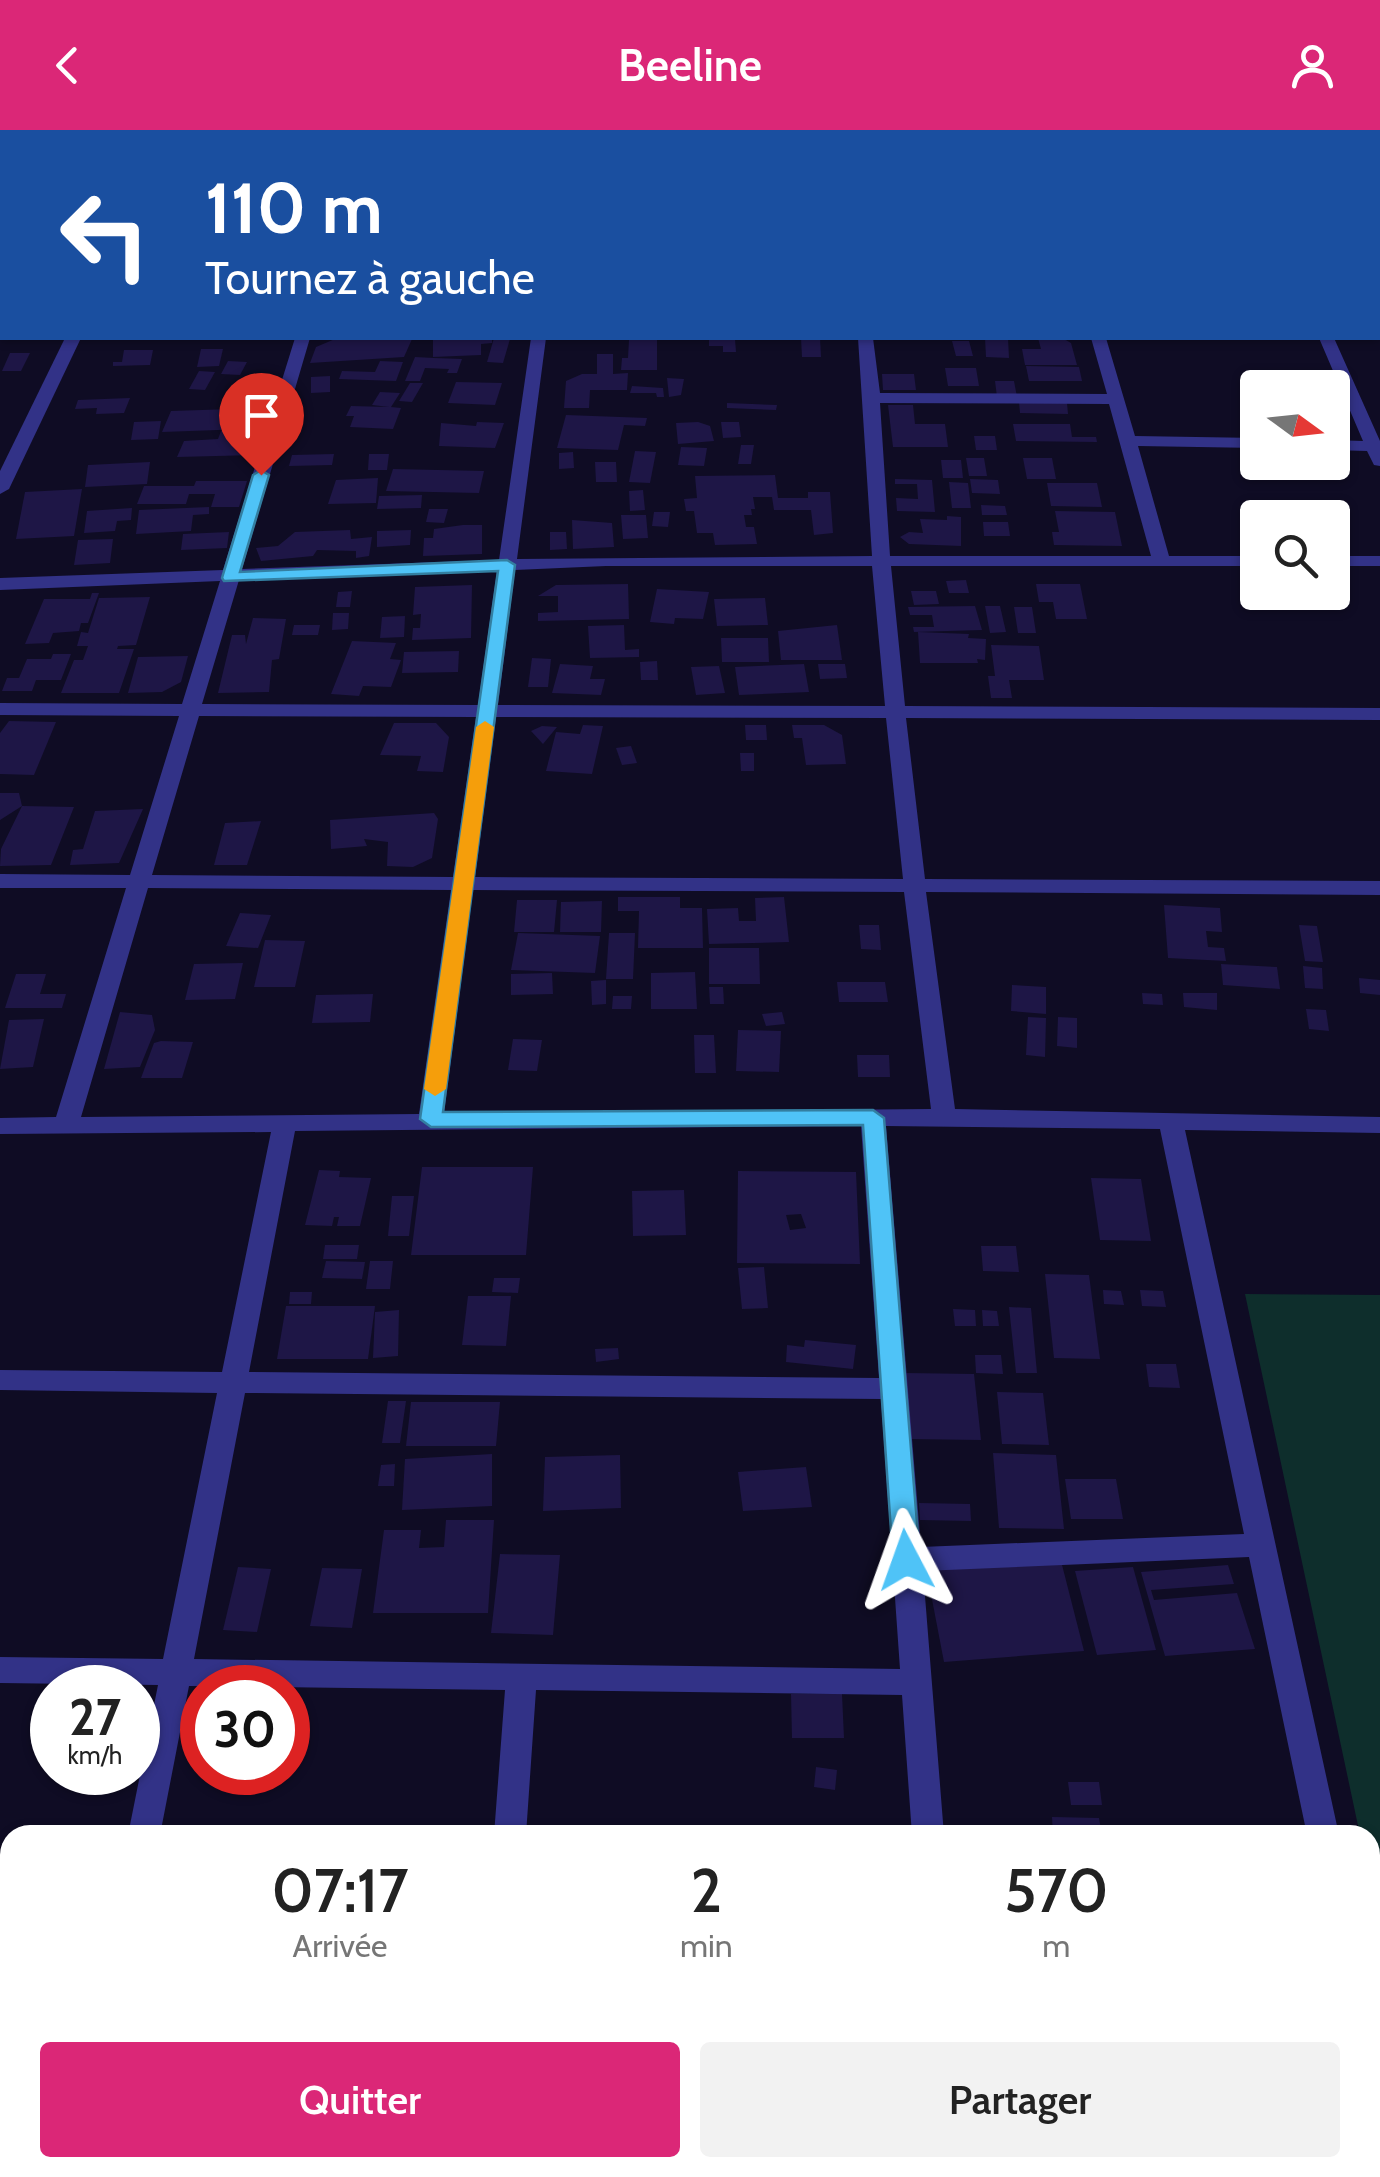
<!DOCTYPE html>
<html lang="fr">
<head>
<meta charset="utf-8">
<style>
  :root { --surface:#fff; --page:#f2f2f2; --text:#222; --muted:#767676; --accent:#db2777 }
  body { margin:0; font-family:Cabin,sans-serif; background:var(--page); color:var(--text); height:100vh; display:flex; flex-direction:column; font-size:38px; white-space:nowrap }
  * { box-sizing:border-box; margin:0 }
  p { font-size:32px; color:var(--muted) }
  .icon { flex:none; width:55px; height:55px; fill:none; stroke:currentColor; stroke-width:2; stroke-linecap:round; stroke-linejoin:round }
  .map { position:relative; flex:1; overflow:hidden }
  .drawer { position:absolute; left:0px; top:1695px; width:1380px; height:352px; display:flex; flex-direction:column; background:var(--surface); border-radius:30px 30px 0 0; box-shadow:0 2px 8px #0004 }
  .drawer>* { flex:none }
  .hud { position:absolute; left:0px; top:0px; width:1380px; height:210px; box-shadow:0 2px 8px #0004; background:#1a4fa0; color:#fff; overflow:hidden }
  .needle { width:65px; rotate:105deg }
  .fabs { position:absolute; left:1240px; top:240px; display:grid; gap:20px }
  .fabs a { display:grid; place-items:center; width:110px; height:110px; border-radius:10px; background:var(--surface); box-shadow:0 2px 8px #0004; font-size:50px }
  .speed { position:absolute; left:30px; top:1535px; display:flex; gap:20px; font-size:50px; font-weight:700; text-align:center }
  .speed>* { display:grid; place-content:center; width:130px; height:130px; border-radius:50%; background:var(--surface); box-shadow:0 2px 8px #0004; line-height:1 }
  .speed small { font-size:25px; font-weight:400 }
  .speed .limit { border:15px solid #d22; background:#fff; color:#111 }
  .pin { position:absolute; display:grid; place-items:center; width:85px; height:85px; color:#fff; margin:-102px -42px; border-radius:50% 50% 50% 0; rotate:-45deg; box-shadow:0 0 10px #0007 }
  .pin .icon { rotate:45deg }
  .me { position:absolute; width:110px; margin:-55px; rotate:356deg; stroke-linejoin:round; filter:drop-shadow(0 0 8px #0008) }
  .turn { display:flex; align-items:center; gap:35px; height:210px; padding:0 40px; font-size:45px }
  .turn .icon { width:130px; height:130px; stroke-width:2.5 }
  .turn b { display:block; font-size:70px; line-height:85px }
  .eta { display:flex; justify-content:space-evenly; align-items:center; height:170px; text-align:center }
  .eta b { font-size:60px; font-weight:600; line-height:70px }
  .action { display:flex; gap:20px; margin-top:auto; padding:20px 40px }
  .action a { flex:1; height:115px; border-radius:10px; background:var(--accent); color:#fff; font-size:40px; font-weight:600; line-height:115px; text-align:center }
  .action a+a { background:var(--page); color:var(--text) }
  header { display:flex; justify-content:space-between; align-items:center; height:130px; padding:0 40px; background:var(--accent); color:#fff; font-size:45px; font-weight:600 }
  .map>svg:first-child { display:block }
</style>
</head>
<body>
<header><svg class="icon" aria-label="back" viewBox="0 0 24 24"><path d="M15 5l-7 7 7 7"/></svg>Beeline<svg class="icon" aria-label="person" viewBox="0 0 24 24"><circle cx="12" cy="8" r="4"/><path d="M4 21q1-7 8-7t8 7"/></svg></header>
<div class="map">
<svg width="1380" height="2047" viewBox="0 0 1380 2047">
  <rect width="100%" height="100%" fill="#0f0c24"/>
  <polygon fill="#0e2e2c" points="1245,1164 1380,1165 1380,1798 1370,1750 1370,1705 1360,1705"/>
  <g fill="#1e1646" fill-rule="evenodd">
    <polygon points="387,208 412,209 404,227 310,233 316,217 335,209"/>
    <polygon points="433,208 492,208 492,213 481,214 481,225 433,227"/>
    <polygon points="494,208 510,209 503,233 487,232"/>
    <polygon points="801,208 820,208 821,227 802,227"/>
    <polygon points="985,208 1008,208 1009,228 986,227"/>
    <polygon points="1038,208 1062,208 1071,213 1077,235 1025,235 1022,219 1041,219"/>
    <polygon points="735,209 736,222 723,222 723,216 709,216 709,210"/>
    <polygon points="629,210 657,210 657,240 621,240 622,228 628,228"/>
    <polygon points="952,211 969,211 973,226 956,226"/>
    <polygon points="201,219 223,219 219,236 197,237"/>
    <polygon points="124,220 153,220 150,235 113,236 113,232 122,232"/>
    <polygon points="10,223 30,223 21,241 2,241"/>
    <polygon points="597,224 613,224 613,244 628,243 627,260 590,260 589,278 564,278 566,251 582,244 597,244"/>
    <polygon points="415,227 434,228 462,229 457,243 447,243 449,239 425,238 420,251 405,251"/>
    <polygon points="228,231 247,232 240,245 221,244"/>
    <polygon points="380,231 403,232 396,251 339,249 342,241 375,242"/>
    <polygon points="1026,236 1079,237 1082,251 1029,251"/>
    <polygon points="945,238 976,238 979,256 948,256"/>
    <polygon points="199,241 215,242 205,260 189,259"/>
    <polygon points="882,244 914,244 916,260 883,260"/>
    <polygon points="330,246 330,262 311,263 311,247"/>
    <polygon points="667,248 684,249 681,265 669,267"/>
    <polygon points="995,251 1014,251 1017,267 997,267"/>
    <polygon points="456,252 502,253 495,275 448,273"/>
    <polygon points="410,253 423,253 412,272 399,271"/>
    <polygon points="632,256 663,258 664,267 657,267 656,263 630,263"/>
    <polygon points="380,262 400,263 391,277 401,278 393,299 350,297 354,286 346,286 351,276 389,277 372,275"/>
    <polygon points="130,268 124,283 96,284 97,278 75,279 78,270"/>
    <polygon points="1019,272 1067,273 1068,284 1020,283"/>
    <polygon points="727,273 777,275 776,280 727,278"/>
    <polygon points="888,275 913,275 915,294 945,294 948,317 893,317"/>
    <polygon points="262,278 250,300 265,299 256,325 177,327 184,311 218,309 221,301 246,299 162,302 171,281"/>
    <polygon points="566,285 647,288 645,296 624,295 618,320 557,318"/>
    <polygon points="161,291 158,309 131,310 134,292"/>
    <polygon points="477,292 504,293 495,318 439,316 441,293 476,296"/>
    <polygon points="698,292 710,296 714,311 678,314 676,293"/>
    <polygon points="721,292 739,292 741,307 723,308"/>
    <polygon points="1013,294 1070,294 1072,307 1096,307 1097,312 1016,311"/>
    <polygon points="974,306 995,306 997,320 976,320"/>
    <polygon points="741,315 754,315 751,334 738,334"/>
    <polygon points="681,317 707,318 704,336 678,335"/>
    <polygon points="635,321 656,322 650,353 629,352"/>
    <polygon points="573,322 574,338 559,339 559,323"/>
    <polygon points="334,324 332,335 289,336 292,325"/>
    <polygon points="369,324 389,324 387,340 368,340"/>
    <polygon points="966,328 984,328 987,346 969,346"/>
    <polygon points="1023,328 1052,328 1056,349 1027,349"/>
    <polygon points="941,330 961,330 963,348 943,348"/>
    <polygon points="150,332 147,354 85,357 88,335"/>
    <polygon points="595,332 616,332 617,352 596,352"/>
    <polygon points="393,339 484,341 479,363 386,361"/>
    <polygon points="775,345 778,368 808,368 808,362 830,362 833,403 814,405 811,380 774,380 772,367 753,367 755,379 751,379 752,385 744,385 746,397 754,397 757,414 715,415 713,403 697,403 694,381 686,381 684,369 697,368 695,346"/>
    <polygon points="378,348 376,373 328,374 336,350"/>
    <polygon points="895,349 932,350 935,382 897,381 896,368 918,369 917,354 895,354"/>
    <polygon points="970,349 998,350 1000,364 972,363"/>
    <polygon points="196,351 247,351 239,377 211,377 215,364 189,364 186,374 137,374 144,356 194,356"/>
    <polygon points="949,352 968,353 971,378 952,378"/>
    <polygon points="1047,353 1097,353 1102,377 1051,376"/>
    <polygon points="82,359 74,406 16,409 25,362"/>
    <polygon points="643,360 645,380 630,381 629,361"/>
    <polygon points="422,365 421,378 377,379 379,366"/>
    <polygon points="981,375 1005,376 1007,385 982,385"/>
    <polygon points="209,377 209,384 193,385 191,401 136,404 139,380"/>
    <polygon points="132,378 131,390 117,391 115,401 84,403 87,381"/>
    <polygon points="429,379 448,379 444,393 426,392"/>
    <polygon points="1055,381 1115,382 1122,416 1054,415 1052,402 1059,402"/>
    <polygon points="654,382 670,382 668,397 652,396"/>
    <polygon points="621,385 646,385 648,408 623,409"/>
    <polygon points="947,386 961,387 961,416 909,414 900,407 909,402 923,403 920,389 947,390"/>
    <polygon points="572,390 612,393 614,417 573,419"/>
    <polygon points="983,392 1008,392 1010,406 984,406"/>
    <polygon points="463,395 482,395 482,424 423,426 424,408 433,408 434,399"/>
    <polygon points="350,400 351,409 372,407 369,426 356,428 356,421 317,420 313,426 261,431 256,418 278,416 295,402"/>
    <polygon points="411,400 410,415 377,417 377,401"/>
    <polygon points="229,402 227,418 181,420 183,404"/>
    <polygon points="550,402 566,402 567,419 550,420"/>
    <polygon points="113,409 110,433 74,435 78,410"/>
    <polygon points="966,450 969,463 949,463 946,451"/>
    <polygon points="628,454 629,489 538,491 538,483 558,482 558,466 538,466 556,455"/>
    <polygon points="1036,454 1080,454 1087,489 1056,489 1053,472 1039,472"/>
    <polygon points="472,455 471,508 412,510 413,498 420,498 421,484 413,485 415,457"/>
    <polygon points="657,459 709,462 703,489 675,488 674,494 650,492"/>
    <polygon points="352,461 350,477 336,477 338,462"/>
    <polygon points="911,461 936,461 939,474 914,475"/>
    <polygon points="92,463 99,463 88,493 81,493 79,501 53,503 49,513 25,514 44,469 90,469"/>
    <polygon points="150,467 136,515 118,516 117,519 134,519 119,563 61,563 74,530 83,530 88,516 77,516 81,502 88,503 99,468"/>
    <polygon points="765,468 768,495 717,496 714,469"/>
    <polygon points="975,476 982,500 914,502 913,497 934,497 932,485 910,485 908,477"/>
    <polygon points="985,476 1000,476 1006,502 990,503"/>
    <polygon points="1014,477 1032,477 1036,503 1018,503"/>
    <polygon points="333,483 349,483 348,499 332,500"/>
    <polygon points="405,486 404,507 380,508 382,487"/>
    <polygon points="253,488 286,489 279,529 272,530 269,562 218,563 232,505 245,505 246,514"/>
    <polygon points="294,495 320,495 318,505 292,505"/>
    <polygon points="624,495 625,520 639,519 639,527 590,528 588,496"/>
    <polygon points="837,495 842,530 781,530 778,501"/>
    <polygon points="918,502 969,504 968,508 986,509 985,530 977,529 978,533 920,533"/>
    <polygon points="721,508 768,508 769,532 722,532"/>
    <polygon points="352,511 396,513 390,529 401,530 391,557 363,556 359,566 331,564"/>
    <polygon points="991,515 1039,516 1044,550 1009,550 1012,568 991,568 988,546 995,546"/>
    <polygon points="459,521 458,542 402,543 404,522"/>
    <polygon points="53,524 71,524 61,550 36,550 32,561 2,561 7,548 19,548 27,529 51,529"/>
    <polygon points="188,526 181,552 162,562 128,563 138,527"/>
    <polygon points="532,528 551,529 548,557 528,557"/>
    <polygon points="657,531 658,550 641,550 640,532"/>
    <polygon points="560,534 593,536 590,549 605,549 601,565 552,563"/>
    <polygon points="804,534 809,562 739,565 735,537"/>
    <polygon points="818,534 845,534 847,548 820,549"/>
    <polygon points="719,536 725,563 696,565 691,537"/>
    <polygon points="9,591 56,592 34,645 0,644 0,603"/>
    <polygon points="394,593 436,593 449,607 443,642 417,641 421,626 380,625"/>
    <polygon points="583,595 603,596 592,644 546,641 556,602 580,604"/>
    <polygon points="745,595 766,595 767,610 746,610"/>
    <polygon points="792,595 824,595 842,605 846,634 806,635 802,608 794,608"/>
    <polygon points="542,596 557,597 543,614 531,601"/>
    <polygon points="631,616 637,633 622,635 616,618"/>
    <polygon points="740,623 754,623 754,641 741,641"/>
    <polygon points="0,663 19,663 22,676 74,677 51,735 0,736 1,719 22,676 0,690"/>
    <polygon points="143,679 119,733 70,735 73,720 83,719 95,681"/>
    <polygon points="434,683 438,689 432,728 413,737 387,736 388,712 364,709 367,716 331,719 330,690"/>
    <polygon points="261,691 247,735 214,735 225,693"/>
    <polygon points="618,767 680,767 680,778 702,778 703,818 638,818 639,781 618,781"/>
    <polygon points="784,767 789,812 709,814 707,779 738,778 739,791 756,791 755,768"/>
    <polygon points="517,770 557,770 554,802 514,802"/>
    <polygon points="602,771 601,802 560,802 561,772"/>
    <polygon points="1164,775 1220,778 1222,802 1206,801 1208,817 1224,818 1226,831 1168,828"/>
    <polygon points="240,783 271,785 258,818 226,816"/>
    <polygon points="859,795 879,795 881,820 861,819"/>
    <polygon points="1299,795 1317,796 1323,832 1305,831"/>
    <polygon points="518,803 600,806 595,843 511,840"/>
    <polygon points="609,803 635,803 633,849 606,849"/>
    <polygon points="265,810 305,811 295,857 254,857"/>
    <polygon points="709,818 759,818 760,854 709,854"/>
    <polygon points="243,833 235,869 185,870 194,834"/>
    <polygon points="1221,834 1277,837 1280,859 1223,855"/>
    <polygon points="1303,836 1322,838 1323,859 1305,858"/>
    <polygon points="695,842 697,879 651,879 651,843"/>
    <polygon points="552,843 553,864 511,865 511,844"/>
    <polygon points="16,844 46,844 40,864 66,864 62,878 5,878"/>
    <polygon points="1359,848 1380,850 1380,865 1360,863"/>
    <polygon points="606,850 606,874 592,875 591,851"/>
    <polygon points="837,852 885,852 888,872 839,872"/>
    <polygon points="1012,855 1046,857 1046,884 1011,881"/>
    <polygon points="709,857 723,857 724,874 710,874"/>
    <polygon points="1142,863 1162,864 1163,875 1143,874"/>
    <polygon points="1183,863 1217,863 1217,880 1184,877"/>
    <polygon points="373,864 370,892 312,893 316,865"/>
    <polygon points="613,866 632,866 631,879 612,879"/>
    <polygon points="1306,879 1326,880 1329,901 1309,899"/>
    <polygon points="120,882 152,885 155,900 140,937 104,939"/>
    <polygon points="782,882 785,894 766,896 762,884"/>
    <polygon points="1028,887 1046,888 1045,927 1026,925"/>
    <polygon points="1058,887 1077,888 1077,918 1057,916"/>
    <polygon points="44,889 33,937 0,939 9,890"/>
    <polygon points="738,900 781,901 779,942 736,941"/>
    <polygon points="694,905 714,905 716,943 695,943"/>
    <polygon points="513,909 542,910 537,941 508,940"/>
    <polygon points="161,911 193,912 182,948 141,948 154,913"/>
    <polygon points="857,925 889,925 890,947 858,947"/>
    <polygon points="422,1037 533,1037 526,1125 411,1125"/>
    <polygon points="319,1040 340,1041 339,1047 371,1048 360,1096 337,1096 339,1087 334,1087 332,1096 305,1095"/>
    <path d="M738 1041 856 1042 860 1134 737 1133ZM801 1084 806 1098 790 1100 786 1085Z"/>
    <polygon points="1091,1048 1141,1049 1151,1111 1100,1110"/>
    <polygon points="684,1060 686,1105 633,1106 632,1061"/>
    <polygon points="392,1066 414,1066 409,1106 388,1106"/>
    <polygon points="325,1115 359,1115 357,1129 323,1129"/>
    <polygon points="981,1116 1016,1116 1019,1142 983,1141"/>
    <polygon points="326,1131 365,1132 362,1149 322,1148"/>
    <polygon points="370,1131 393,1131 390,1159 366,1159"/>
    <polygon points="764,1137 768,1178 742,1179 738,1138"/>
    <polygon points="1045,1144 1089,1145 1100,1229 1054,1228"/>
    <polygon points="494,1148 520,1148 518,1163 492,1162"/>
    <polygon points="1103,1160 1121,1161 1124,1175 1104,1174"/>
    <polygon points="1140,1160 1163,1161 1166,1177 1142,1176"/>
    <polygon points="290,1162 312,1162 311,1174 289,1174"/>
    <polygon points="468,1166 511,1166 506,1216 462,1215"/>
    <polygon points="286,1176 375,1176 368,1229 277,1229"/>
    <polygon points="1009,1177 1031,1178 1037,1243 1016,1243"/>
    <polygon points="953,1179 975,1180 976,1196 955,1196"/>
    <polygon points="399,1180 398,1226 373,1228 375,1182"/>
    <polygon points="982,1180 997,1181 999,1196 983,1196"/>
    <polygon points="805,1210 856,1215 853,1239 786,1232 787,1215 804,1217"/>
    <polygon points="618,1218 619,1229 596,1232 595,1219"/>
    <polygon points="975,1225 1001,1225 1003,1244 976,1243"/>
    <polygon points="1146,1234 1176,1234 1180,1258 1149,1257"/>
    <polygon points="905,1243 974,1244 981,1310 909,1309"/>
    <polygon points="997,1262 1043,1263 1049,1315 1002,1314"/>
    <polygon points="388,1271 406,1271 400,1313 382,1313"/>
    <polygon points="411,1272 500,1272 496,1316 406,1316"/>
    <polygon points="993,1323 1056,1325 1064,1399 999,1398"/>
    <polygon points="492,1324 492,1376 402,1380 405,1329"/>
    <polygon points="620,1325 621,1378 543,1381 545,1327"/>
    <polygon points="395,1334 394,1356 378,1356 381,1335"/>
    <polygon points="806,1337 812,1377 743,1381 738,1342"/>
    <polygon points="1065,1349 1116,1349 1123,1389 1071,1389"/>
    <polygon points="919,1373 970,1374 971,1391 920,1390"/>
    <polygon points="446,1390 494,1390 488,1483 373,1483 384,1400 421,1400 419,1418 444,1417"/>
    <polygon points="500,1424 560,1425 553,1505 491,1503"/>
    <polygon points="1060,1427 1084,1521 944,1532 926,1438"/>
    <polygon points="1228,1435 1234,1454 1151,1460 1154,1470 1237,1463 1255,1519 1165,1526 1141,1442"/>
    <polygon points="238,1437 271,1439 257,1502 223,1500"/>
    <polygon points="1133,1437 1156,1520 1097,1525 1075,1441"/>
    <polygon points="322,1438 362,1439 352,1498 310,1496"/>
    <polygon points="791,1564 842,1564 844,1608 792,1608"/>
    <polygon points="816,1637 837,1640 835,1660 814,1657"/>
    <polygon points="1068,1652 1099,1652 1102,1675 1071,1675"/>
    <polygon points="1052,1687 1099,1688 1102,1705 1053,1705"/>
    <polygon points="0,1831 10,1831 10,1929 0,1930"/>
    <polygon points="674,2038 822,2038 823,2047 674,2047"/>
  </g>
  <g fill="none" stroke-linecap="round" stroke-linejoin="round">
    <g fill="#323287" fill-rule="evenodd">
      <polygon points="559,0 573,0 573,2 560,2"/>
      <polygon points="828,0 842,0 842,2 829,2"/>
      <polygon points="1034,0 1048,0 1048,2 1035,2"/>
      <polygon points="1229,0 1243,0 1244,2 1231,2"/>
      <rect x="1378" y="28" width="2" height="8"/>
      <rect x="0" y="45" width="2" height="8"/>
      <rect x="0" y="120" width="2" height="8"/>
      <rect x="1378" y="190" width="2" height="10"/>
      <rect x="0" y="196" width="2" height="10"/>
      <polygon points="65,208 81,208 9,359 0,364 0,341"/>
      <path d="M295 208H310L242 439 499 430 531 208H546L517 429 872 426 858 208H873L880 263 1107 264 1091 208H1106L1135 306 1258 308V318L1138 316 1169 426H1258V436H891L905 576 1380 578V590L906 588 925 749 1380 751V765L926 762 955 979 1380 987V1003L1185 1000 1339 1705H1307L1249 1427 923 1441 944 1705H912L902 1565 536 1560 526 1705H494L505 1560 189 1556 160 1705H128L158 1555 0 1553V1527L163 1529 217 1263 0 1260V1240L222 1242 271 1002 0 1004V988L56 987 126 758H0V744L130 745 179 586 0 585V573L182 574 220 451 0 460V448L223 440ZM880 273 1109 274 1151 426H890ZM606 436H872L885 576 498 575 515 440ZM497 441 478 575 202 574 239 450ZM199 586 476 587 453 747 152 745ZM496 587 886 588 903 749 475 747ZM148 758 451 760 419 984 81 987ZM473 760 904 762 931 979 444 983ZM861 996 879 1248 249 1242 295 1001ZM886 996 1160 999 1244 1404 921 1417ZM245 1263 881 1269 900 1539 194 1529Z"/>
      <polygon points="1319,208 1334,208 1380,311 1380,336 1374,335 1367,321 1332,320 1332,310 1363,311"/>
      <rect x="1332" y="426" width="48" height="10"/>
      <polygon points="1370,1902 1380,1906 1380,1982 1370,1978"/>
      <rect x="0" y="1936" width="10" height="34"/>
      <rect x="1370" y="2000" width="10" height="36"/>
      <rect x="468" y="2038" width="36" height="9"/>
      <polygon points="935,2038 971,2038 972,2047 936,2047"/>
    </g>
  </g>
  <polygon fill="#4fc3f7" stroke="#337fa1" stroke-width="2.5" points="261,340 269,345 240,442 507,430 515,435 443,982 873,980 884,988 920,1430 916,1437 906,1441 897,1437 893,1430 863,995 431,997 420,989 498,441 224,451 222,448 253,345"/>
  <polygon fill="#f59e0b" points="485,591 494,597 446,959 435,966 424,959 476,597"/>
</svg>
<div class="fabs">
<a><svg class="needle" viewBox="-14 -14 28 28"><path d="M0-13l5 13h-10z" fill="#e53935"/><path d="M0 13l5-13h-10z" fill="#767676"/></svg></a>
<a><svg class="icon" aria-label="search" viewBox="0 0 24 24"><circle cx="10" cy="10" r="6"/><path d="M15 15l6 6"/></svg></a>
</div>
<div class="speed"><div>27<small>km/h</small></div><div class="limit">30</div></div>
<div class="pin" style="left:261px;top:345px;background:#d93025"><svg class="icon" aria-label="arrive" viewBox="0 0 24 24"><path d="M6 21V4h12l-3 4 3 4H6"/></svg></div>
<svg class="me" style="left:906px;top:1430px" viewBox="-20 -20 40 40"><path d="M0-17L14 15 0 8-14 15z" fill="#4fc3f7" stroke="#fff" stroke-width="4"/></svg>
<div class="hud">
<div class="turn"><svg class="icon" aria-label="left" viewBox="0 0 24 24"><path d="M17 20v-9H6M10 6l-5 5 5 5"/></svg><div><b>110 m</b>Tournez à gauche</div></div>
</div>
<section class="drawer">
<div class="eta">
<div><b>07:17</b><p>Arrivée</p></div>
<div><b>2</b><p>min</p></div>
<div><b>570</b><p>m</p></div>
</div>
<div class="action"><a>Quitter</a><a>Partager</a></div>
</section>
</div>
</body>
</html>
